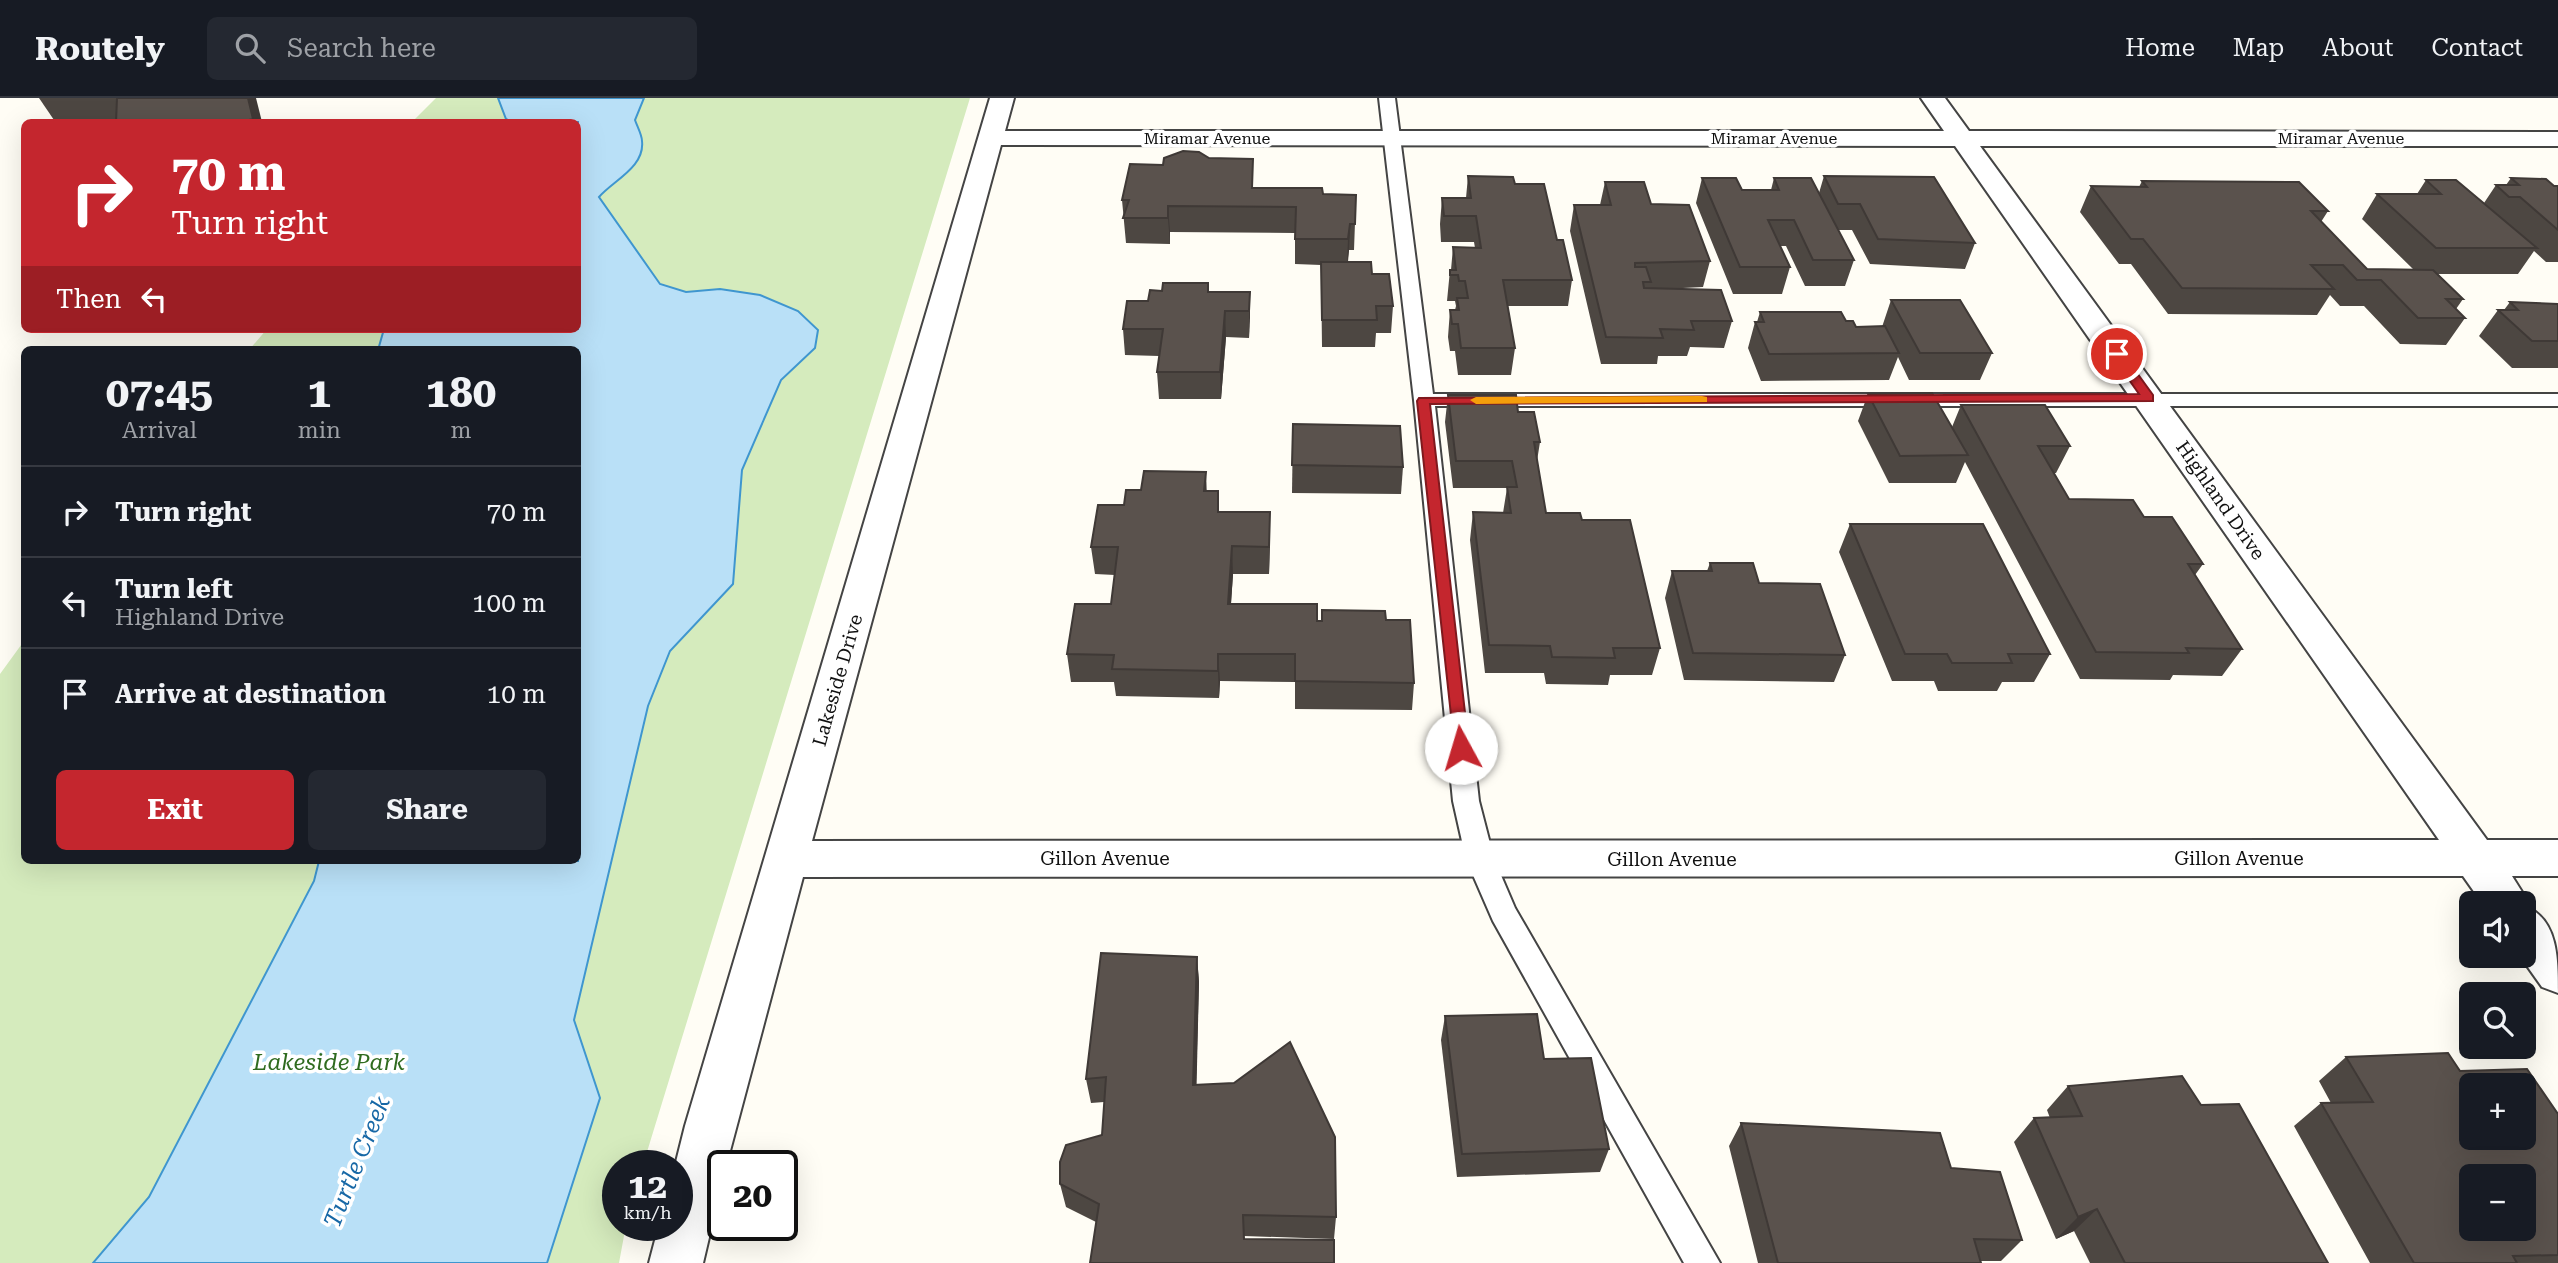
<!DOCTYPE html>
<html lang="en">
<head>
<meta charset="utf-8">
<style>
  :root { --surface:#171b24; --page:#242831; --text:#f1f3f6; --muted:#9ea1a6; --line:#363941; --accent:#c4262e }
  body { margin:0; font-family:"Roboto Serif",serif; background:var(--page); color:var(--text); height:100vh; display:flex; flex-direction:column; font-size:26px; white-space:nowrap }
  * { box-sizing:border-box; margin:0 }
  p { font-size:23px; color:var(--muted) }
  .icon { flex:none; width:38px; height:38px; fill:none; stroke:currentColor; stroke-width:2; stroke-linecap:round; stroke-linejoin:round }
  .map { position:relative; flex:1; overflow:hidden }
  .side { position:absolute; left:21px; top:248px; width:560px; height:518px; display:flex; flex-direction:column; background:var(--surface); border-radius:10px; box-shadow:0 7px 28px #0002 }
  .side>* { flex:none }
  .top-card { position:absolute; left:21px; top:21px; width:560px; height:214px; border-radius:10px; box-shadow:0 7px 28px #0002; background:#c4262e; color:#fff; overflow:hidden }
  .fabs { position:absolute; left:2459px; top:793px; display:grid; gap:14px }
  .fabs a { display:grid; place-items:center; width:77px; height:77px; border-radius:10px; background:var(--surface); box-shadow:0 7px 28px #0002; font-size:35px }
  .speed { position:absolute; left:602px; top:1052px; display:flex; gap:14px; font-size:35px; font-weight:700; text-align:center }
  .speed>* { display:grid; place-content:center; width:91px; height:91px; border-radius:50%; background:var(--surface); box-shadow:0 7px 28px #0002; line-height:1 }
  .speed small { font-size:18px; font-weight:400 }
  .speed .limit { border:4px solid #111; border-radius:10px; background:#fff; color:#111 }
  .pin { position:absolute; display:grid; place-items:center; width:60px; height:60px; color:#fff; margin:-30px; border:4px solid #fff; border-radius:50%; box-shadow:0 2px 7px #0007 }
  .me { position:absolute; width:77px; margin:-38px; rotate:354deg; stroke-linejoin:round; filter:drop-shadow(0 0 5px #0008) }
  .turn { display:flex; align-items:center; gap:24px; height:147px; padding:0 35px; font-size:32px }
  .turn .icon { width:91px; height:91px; stroke-width:2.5 }
  .turn b { display:block; font-size:49px; line-height:60px }
  .then { display:flex; align-items:center; height:66px; padding:0 35px; background:#0003; gap:14px; font-size:26px }
  .eta { display:flex; justify-content:space-evenly; align-items:center; height:119px; text-align:center }
  .eta b { font-size:42px; font-weight:700; line-height:49px }
  .primary-button { display:flex; gap:14px; margin-top:auto; padding:14px 35px }
  .primary-button a { flex:1; height:80px; border-radius:10px; background:var(--accent); color:#fff; font-size:28px; font-weight:700; line-height:80px; text-align:center }
  .primary-button a+a { background:var(--page); color:var(--text) }
  ul { padding:0; list-style:none }
  li { display:flex; align-items:center; gap:21px; height:91px; padding:0 35px; border-top:2px solid var(--line) }
  li div { flex:1 }
  li b { display:block; font-size:26px }
  li em { font-style:normal }
  header { display:flex; align-items:center; gap:42px; box-sizing:border-box; height:98px; padding:0 35px; background:var(--surface); border-bottom:2px solid var(--line) }
  header strong { font-size:33px }
  nav { display:flex; gap:38px; margin-inline-start:auto; font-size:24px }
  .search { width:490px; height:63px; background:var(--page); display:flex; align-items:center; gap:18px; box-sizing:border-box; padding:0 24px; border-radius:10px; color:var(--muted); font-size:26px }
  .map>svg:first-child { display:block }
</style>
</head>
<body>
<header>
<strong>Routely</strong>
<div class="search"><svg class="icon" aria-label="search" viewBox="0 0 24 24"><circle cx="10" cy="10" r="6"/><path d="M15 15l6 6"/></svg>Search here</div>
<nav><a>Home</a><a>Map</a><a>About</a><a>Contact</a></nav>
</header>
<div class="map">
<svg width="2558" height="1165" viewBox="0 0 2558 1165">
  <rect width="100%" height="100%" fill="#fffdf5"/>
  <polygon fill="#d5ebbd" points="436,0 970,0 643,1067 618,1068 618,1127 626,1127 619,1165 0,1165 0,576 24,543 24,763 578,763 578,252 249,252 267,231 578,231 578,24 412,24"/>
  <path fill="#b9e0f7" stroke="#3f96cf" stroke-width="2" d="M498 0H644L635 22C637 28 642 37 642 43 645 69 614 82 599 99L660 186 686 194 720 191 760 197 798 213 818 232 815 250 781 282 742 372 733 486 670 553 648 608 574 922 600 1000 547 1165H93L149 1099 314 783 319 763H578V252H378L384 231H578V24H512L506 21Z"/>
  <g fill="none" stroke-linecap="round" stroke-linejoin="round">
    <g stroke="#444" stroke-width="4">
      <polygon id="service" points="1379,0 1395,0 1433,296 2558,296 2558,308 1435,308 1479,703 1494,761 1515,810 1720,1165 1684,1165 1493,823 1466,761 1453,703 1414,302"/>
    </g>
    <g stroke="#444" stroke-width="4">
      <path id="minor" d="M990 0H1014L1005 33H1944L1921 0H1945L1969 33 2558 34V48H1980L2487 742H2558V778H2512L2529 805 2527 809C2558 823 2558 861 2558 895L2542 889 2520 858H2524V805H2482L2463 778 803 779 726 1068H723V1080L703 1165H649L659 1127H677V1068H675L685 1028ZM1001 47 1955 48 2439 742 812 743Z"/>
    </g>
    <use href="#service" fill="#fff" fill-rule="evenodd"/>
    <use href="#minor" fill="#fff" fill-rule="evenodd"/>
  </g>
  <g fill="#4d4742">
    <polygon points="39,0 256,0 116,23 54,22"/>
    <polygon points="1468,78 1515,86 1557,142 1572,182 1568,208 1508,208 1515,250 1511,277 1458,277 1455,253 1450,253 1448,239 1450,212 1455,212 1456,208 1455,203 1447,203 1450,172 1451,172 1453,149 1475,150 1474,144 1441,144 1440,126 1442,100 1466,100"/>
    <polygon points="1824,78 1975,145 1965,171 1870,166 1852,132 1838,132 1854,162 1845,188 1805,188 1786,148 1780,148 1790,169 1782,196 1733,196 1696,105 1702,80 1742,92 1771,92 1774,80 1819,95"/>
    <polygon points="2511,80 2558,88 2558,164 2546,164 2534,153 2518,176 2438,176 2463,201 2456,211 2465,220 2446,247 2400,246 2364,208 2340,208 2330,197 2317,217 2168,216 2131,166 2119,166 2080,114 2091,88 2139,89 2142,83 2328,113 2321,124 2367,171 2414,172 2362,121 2377,96 2417,96 2426,82 2484,105 2496,87 2506,87"/>
    <polygon points="1605,84 1651,106 1710,163 1703,189 1663,191 1732,223 1724,250 1690,249 1687,258 1658,258 1657,266 1601,266 1570,133 1574,107 1600,107"/>
    <polygon points="1254,90 1323,96 1356,97 1354,152 1349,152 1348,164 1372,176 1393,208 1391,235 1376,235 1375,249 1322,249 1321,167 1295,166 1295,135 1170,134 1170,146 1126,145 1122,102"/>
    <polygon points="1208,185 1209,194 1250,194 1249,240 1226,239 1221,301 1159,301 1157,274 1159,258 1125,257 1123,231 1148,203 1162,193"/>
    <polygon points="1891,202 1992,255 1980,282 1909,282 1898,259 1889,282 1761,283 1748,250 1755,224 1757,224 1760,214 1846,223 1856,229 1882,229"/>
    <polygon points="2510,204 2558,206 2558,270 2512,270 2479,238 2498,212 2504,212"/>
    <polygon points="1868,296 1952,329 1961,307 2070,348 2056,375 2054,375 2069,401 2144,419 2203,466 2195,477 2242,551 2222,578 2173,577 2170,582 2080,581 1965,364 1956,385 1889,385 1858,323"/>
    <polygon points="1448,297 1518,314 1540,344 1537,363 1546,415 1582,422 1660,550 1652,577 1610,577 1608,587 1546,586 1544,575 1485,575 1470,442 1473,414 1503,415 1507,390 1453,390 1445,324"/>
    <polygon points="1293,326 1403,369 1401,396 1292,395"/>
    <polygon points="1141,392 1218,393 1219,414 1270,442 1269,476 1233,476 1231,506 1317,523 1386,522 1414,585 1412,612 1295,611 1295,584 1220,583 1219,600 1116,598 1114,584 1071,584 1067,556 1111,506 1115,477 1095,476 1091,449 1124,407"/>
    <polygon points="1850,426 2050,556 2034,584 2002,584 1997,593 1938,593 1934,583 1892,583 1839,454"/>
    <polygon points="1710,465 1759,485 1845,557 1834,584 1684,582 1665,500 1672,473 1707,473"/>
    <polygon points="1197,859 1199,884 1196,987 1336,1119 1334,1141 1244,1138 1244,1141 1334,1165 1096,1124 1066,1109 1060,1086 1102,1037 1104,1004 1091,1005 1086,981"/>
    <polygon points="1445,918 1544,961 1609,1051 1600,1074 1457,1079 1441,942"/>
    <polygon points="2346,959 2460,973 2558,1016 2558,1165 2370,1165 2294,1028 2321,1005 2331,1005 2319,983"/>
    <polygon points="2068,988 2201,1007 2328,1165 2090,1165 2074,1133 2056,1141 2014,1044 2034,1020 2050,1020 2047,1012"/>
    <polygon points="1741,1025 1951,1070 2022,1142 2001,1163 1980,1163 1981,1165 1758,1165 1729,1048"/>
  </g>
  <g fill="#3f3936">
    <polygon points="248,0 256,0 262,24 249,24"/>
    <polygon points="1168,108 1170,134 1170,146 1168,120"/>
    <polygon points="1350,126 1349,152 1347,167 1348,141"/>
    <polygon points="1250,194 1250,220 1249,240 1249,213"/>
    <polygon points="1225,213 1226,239 1221,301 1220,274"/>
    <polygon points="1206,374 1207,401 1204,393"/>
    <polygon points="1270,414 1270,442 1269,476 1269,449"/>
    <polygon points="1232,448 1233,476 1229,533 1228,506"/>
    <polygon points="1218,556 1220,583 1219,600 1218,573"/>
    <polygon points="1197,859 1199,884 1196,1011 1193,987"/>
    <polygon points="2097,1111 2074,1133 2056,1141 2078,1119"/>
  </g>
  <g fill="#5a524d" stroke="#3f3936" stroke-width="2" fill-rule="evenodd">
    <polygon points="117,0 248,0 253,21 249,22 249,24 116,24"/>
    <polygon points="1183,53 1199,54 1209,60 1253,61 1252,90 1322,90 1323,96 1356,97 1355,126 1350,126 1348,141 1295,141 1296,109 1168,108 1168,120 1123,120 1129,102 1122,102 1130,66 1163,67 1164,60"/>
    <polygon points="1468,78 1513,79 1515,86 1544,86 1557,142 1563,142 1572,182 1503,182 1515,250 1461,250 1458,226 1452,226 1450,212 1459,212 1457,200 1468,200 1465,183 1459,183 1458,177 1450,177 1450,172 1456,172 1453,149 1481,150 1476,118 1444,118 1442,100 1471,100"/>
    <polygon points="1824,78 1934,79 1975,145 1878,141 1860,106 1838,106"/>
    <polygon points="1702,80 1736,80 1742,92 1779,92 1774,80 1811,80 1854,162 1813,162 1794,122 1768,122 1790,169 1740,169"/>
    <polygon points="2511,80 2546,81 2554,88 2558,88 2558,132 2520,99 2509,99 2496,87 2519,87"/>
    <polygon points="2426,82 2456,82 2537,150 2436,150 2377,96 2441,96"/>
    <polygon points="2142,83 2299,84 2328,113 2311,113 2367,171 2433,172 2463,201 2446,201 2465,220 2418,220 2381,182 2357,182 2343,167 2311,167 2334,191 2182,190 2143,141 2131,141 2091,88 2147,89"/>
    <polygon points="1605,84 1644,84 1651,106 1689,107 1710,163 1635,165 1635,169 1646,169 1651,184 1643,184 1644,190 1721,192 1732,223 1691,223 1694,232 1660,231 1663,240 1606,239 1574,107 1611,107"/>
    <polygon points="1321,164 1371,164 1372,176 1389,176 1393,208 1376,208 1377,222 1322,222"/>
    <polygon points="1163,185 1208,185 1208,194 1250,194 1249,213 1225,213 1220,274 1157,274 1163,231 1123,231 1127,203 1148,203 1150,192 1162,193"/>
    <polygon points="1891,202 1960,202 1992,255 1920,255"/>
    <polygon points="2510,204 2558,206 2558,243 2532,243 2498,212 2518,212"/>
    <polygon points="1760,214 1841,214 1846,223 1853,223 1856,229 1885,228 1899,255 1769,256 1755,224 1764,224"/>
    <polygon points="1932,295 1968,357 1900,358 1868,296"/>
    <polygon points="1448,297 1516,297 1518,314 1534,314 1540,344 1534,344 1546,415 1580,415 1582,422 1630,422 1660,550 1613,550 1615,560 1552,559 1550,548 1489,547 1473,414 1511,415 1507,389 1517,389 1512,363 1456,363"/>
    <polygon points="1961,307 2045,307 2070,348 2038,348 2069,401 2133,402 2144,419 2172,419 2203,466 2188,466 2242,551 2186,550 2189,555 2096,554"/>
    <polygon points="1293,326 1400,328 1403,369 1292,367"/>
    <polygon points="1144,373 1206,374 1204,393 1218,393 1218,414 1270,414 1269,449 1232,448 1228,506 1317,506 1317,523 1322,523 1322,512 1385,513 1386,522 1410,522 1414,585 1295,583 1295,556 1218,556 1218,573 1112,571 1114,557 1067,556 1075,506 1111,506 1118,449 1091,449 1098,407 1124,407 1126,392 1141,392"/>
    <polygon points="1850,426 1983,426 2050,556 2008,556 2012,565 1952,565 1947,556 1905,556"/>
    <polygon points="1710,465 1753,465 1759,485 1820,486 1845,557 1693,555 1672,473 1712,473"/>
    <polygon points="1101,855 1197,859 1193,987 1234,985 1290,944 1335,1039 1336,1119 1243,1117 1244,1141 1334,1142 1334,1165 1090,1165 1099,1106 1060,1086 1060,1064 1066,1047 1102,1037 1106,979 1086,981"/>
    <polygon points="1537,916 1544,961 1591,960 1609,1051 1462,1056 1445,918"/>
    <path d="M2448 955 2460 973 2527 971 2558 1016V1157L2513 1158 2517 1165H2414L2321 1005 2373 1004 2346 959ZM2471 987H2524V1040H2471ZM2471 1078H2524V1130H2471Z"/>
    <polygon points="2182,978 2201,1007 2239,1006 2328,1165 2125,1165 2097,1111 2078,1119 2034,1020 2082,1018 2068,988"/>
    <polygon points="1741,1025 1940,1035 1951,1070 2000,1074 2022,1142 1974,1141 1981,1165 1778,1165"/>
  </g>
  <polygon fill="#c4262e" stroke="#7f191e" stroke-width="2" points="2117,252 2121,253 2153,297 2153,303 1430,306 1469,650 1467,654 1455,654 1417,303 1419,300 2139,296 2111,256"/>
  <polygon fill="#f59e0b" points="1702,298 1707,299 1707,304 1476,306 1470,302 1476,299"/>
  <g text-anchor="middle" stroke-width="7" stroke-linejoin="round" paint-order="stroke">
    <g font-size="16" fill="#111" stroke="#fff">
      <text x="1207" y="46">Miramar Avenue</text>
      <text x="1774" y="46">Miramar Avenue</text>
      <text x="2341" y="46">Miramar Avenue</text>
    </g>
    <g font-size="19" fill="#111" stroke="#fff">
      <text transform="translate(2221 402) rotate(55)" y="7">Highland Drive</text>
      <text transform="translate(837 582) rotate(-74)" y="7">Lakeside Drive</text>
      <text x="1105" y="767">Gillon Avenue</text>
      <text x="2239" y="767">Gillon Avenue</text>
      <text x="1672" y="768">Gillon Avenue</text>
    </g>
    <g font-size="23" font-style="italic" fill="#2f6b1f" stroke="#fff">
      <text x="329" y="972">Lakeside Park</text>
    </g>
    <g font-size="24" font-style="italic" fill="#1768a6" stroke="#fff">
      <text transform="translate(357 1064) rotate(-68)" y="8">Turtle Creek</text>
    </g>
  </g>
</svg>
<div class="fabs">
<a><svg class="icon" aria-label="sound" viewBox="0 0 24 24"><path d="M4 9h4l5-4v14l-5-4H4zM17 9q2 3 0 6"/></svg></a>
<a><svg class="icon" aria-label="search" viewBox="0 0 24 24"><circle cx="10" cy="10" r="6"/><path d="M15 15l6 6"/></svg></a>
<a>+</a>
<a>−</a>
</div>
<div class="speed"><div>12<small>km/h</small></div><div class="limit">20</div></div>
<div class="pin" style="left:2117px;top:256px;background:#d93025"><svg class="icon" aria-label="arrive" viewBox="0 0 24 24"><path d="M6 21V4h12l-3 4 3 4H6"/></svg></div>
<svg class="me" style="left:1461px;top:650px" viewBox="-20 -20 40 40"><circle r="19" fill="#fff"/><path d="M0-13L10 11 0 6-10 11z" fill="#c4262e"/></svg>
<div class="top-card">
<div class="turn"><svg class="icon" aria-label="right" viewBox="0 0 24 24"><path d="M7 20v-9h11M14 6l5 5-5 5"/></svg><div><b>70 m</b>Turn right</div></div>
<div class="then">Then<svg class="icon" aria-label="left" viewBox="0 0 24 24"><path d="M17 20v-9H6M10 6l-5 5 5 5"/></svg></div>
</div>
<section class="side">
<div class="eta">
<div><b>07:45</b><p>Arrival</p></div>
<div><b>1</b><p>min</p></div>
<div><b>180</b><p>m</p></div>
</div>
<ul>
<li><svg class="icon" aria-label="right" viewBox="0 0 24 24"><path d="M7 20v-9h11M14 6l5 5-5 5"/></svg><div><b>Turn right</b></div><em>70 m</em></li>
<li><svg class="icon" aria-label="left" viewBox="0 0 24 24"><path d="M17 20v-9H6M10 6l-5 5 5 5"/></svg><div><b>Turn left</b><p>Highland Drive</p></div><em>100 m</em></li>
<li><svg class="icon" aria-label="arrive" viewBox="0 0 24 24"><path d="M6 21V4h12l-3 4 3 4H6"/></svg><div><b>Arrive at destination</b></div><em>10 m</em></li>
</ul>
<div class="primary-button"><a>Exit</a><a>Share</a></div>
</section>
</div>
</body>
</html>
